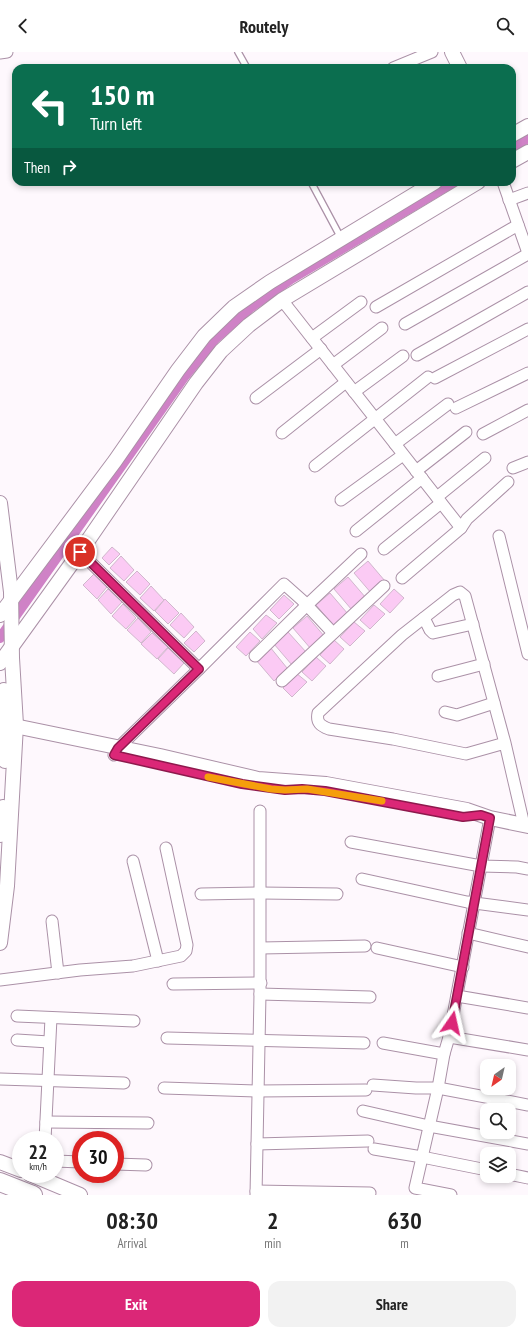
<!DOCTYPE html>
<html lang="en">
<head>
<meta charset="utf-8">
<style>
  :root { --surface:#fff; --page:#f2f2f2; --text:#222; --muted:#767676; --accent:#db2777 }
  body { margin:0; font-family:"PT Sans Narrow",sans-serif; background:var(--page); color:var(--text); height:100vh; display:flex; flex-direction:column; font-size:15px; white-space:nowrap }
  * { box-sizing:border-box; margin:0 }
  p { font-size:13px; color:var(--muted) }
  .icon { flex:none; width:22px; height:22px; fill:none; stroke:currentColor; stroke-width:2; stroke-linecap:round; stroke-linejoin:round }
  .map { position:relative; height:1143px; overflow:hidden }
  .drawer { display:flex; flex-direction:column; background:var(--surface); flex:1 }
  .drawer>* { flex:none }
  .top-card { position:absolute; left:12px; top:12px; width:504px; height:122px; border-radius:12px; box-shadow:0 2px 6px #0003; background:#0b6e4f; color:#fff; overflow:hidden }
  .needle { width:26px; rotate:214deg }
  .controls { position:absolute; left:480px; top:1007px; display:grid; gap:8px }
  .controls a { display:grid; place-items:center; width:36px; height:36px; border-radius:8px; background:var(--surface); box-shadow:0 2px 6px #0003; font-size:20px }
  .speed { position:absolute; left:12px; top:1079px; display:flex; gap:8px; font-size:20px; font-weight:700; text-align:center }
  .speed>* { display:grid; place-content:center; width:52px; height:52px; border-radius:50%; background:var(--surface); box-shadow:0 2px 6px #0003; line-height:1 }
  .speed small { font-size:10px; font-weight:400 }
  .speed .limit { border:6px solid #d22; background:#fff; color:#111 }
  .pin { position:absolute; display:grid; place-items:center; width:34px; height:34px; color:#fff; margin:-17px; border:2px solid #fff; border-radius:50%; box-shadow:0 1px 4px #0007 }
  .me { position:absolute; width:44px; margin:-22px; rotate:11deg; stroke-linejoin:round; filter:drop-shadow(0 0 3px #0008) }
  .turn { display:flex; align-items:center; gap:14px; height:84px; padding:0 12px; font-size:18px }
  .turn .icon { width:52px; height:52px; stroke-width:2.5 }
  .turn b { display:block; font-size:28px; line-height:34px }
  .then { display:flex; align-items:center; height:38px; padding:0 12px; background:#0003; gap:8px; font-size:15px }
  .eta { display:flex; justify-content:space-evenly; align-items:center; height:68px; text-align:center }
  .eta b { font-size:24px; font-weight:800; line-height:28px }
  .action { display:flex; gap:8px; margin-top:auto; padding:8px 12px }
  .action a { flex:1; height:46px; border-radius:12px; background:var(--accent); color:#fff; font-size:16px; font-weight:800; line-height:46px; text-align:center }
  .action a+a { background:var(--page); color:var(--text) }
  header { display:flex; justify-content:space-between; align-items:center; height:52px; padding:0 12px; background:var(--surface); font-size:18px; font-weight:800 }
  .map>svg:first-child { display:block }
</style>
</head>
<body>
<header><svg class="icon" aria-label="back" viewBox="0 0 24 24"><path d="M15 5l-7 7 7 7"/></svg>Routely<svg class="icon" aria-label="search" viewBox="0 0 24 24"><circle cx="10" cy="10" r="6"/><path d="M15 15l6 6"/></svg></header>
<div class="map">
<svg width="528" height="1143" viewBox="0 0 528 1143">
  <rect width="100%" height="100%" fill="#fef8fd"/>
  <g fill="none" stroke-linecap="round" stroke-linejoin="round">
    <g stroke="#cf82c6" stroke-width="10">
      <polyline points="512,95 528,86"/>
      <polyline points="0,586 184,325 215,287 250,256 291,227 454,130"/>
    </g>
  </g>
  <g fill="#fbcaf4" stroke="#d1b7cd">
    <polygon points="112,495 120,502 109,513 102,506"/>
    <polygon points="121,504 134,518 124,529 110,516"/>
    <polygon points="368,509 385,529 372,542 354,521"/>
    <polygon points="137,519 150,532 140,543 126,530"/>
    <polygon points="94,522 107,535 97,547 83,533"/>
    <polygon points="348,525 366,546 352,558 334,537"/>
    <polygon points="151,534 164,548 154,559 140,546"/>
    <polygon points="108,537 122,550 111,562 98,548"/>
    <polygon points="394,537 404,546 390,561 380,552"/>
    <polygon points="330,541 348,562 334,574 316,553"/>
    <polygon points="284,543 294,552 279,567 270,558"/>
    <polygon points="165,547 179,561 168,572 155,559"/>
    <polygon points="123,552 136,566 126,577 112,564"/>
    <polygon points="374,553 385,562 370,577 360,568"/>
    <polygon points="181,561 194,575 184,586 170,573"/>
    <polygon points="266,563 277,571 262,587 253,577"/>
    <polygon points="307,564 325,585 311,597 293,576"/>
    <polygon points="138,566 151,580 141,591 127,578"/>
    <polygon points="354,570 365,579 350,594 340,585"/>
    <polygon points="196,579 205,589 194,600 184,591"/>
    <polygon points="250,580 260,589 246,604 236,595"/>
    <polygon points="288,580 306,600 292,613 274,592"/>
    <polygon points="152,581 168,595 157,607 141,592"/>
    <polygon points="334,588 344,597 330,612 320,603"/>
    <polygon points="270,595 287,616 274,629 256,608"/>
    <polygon points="168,596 184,611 174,622 158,607"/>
    <polygon points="316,605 326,614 312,629 302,620"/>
    <polygon points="296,621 307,630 292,645 283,636"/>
  </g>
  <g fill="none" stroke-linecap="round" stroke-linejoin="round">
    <g stroke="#ab91a7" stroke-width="8">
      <g id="service">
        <polyline points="238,0 247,16"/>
        <polyline points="311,130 341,186"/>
      </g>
    </g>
    <g stroke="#ab91a7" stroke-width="13">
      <g id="minor">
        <polyline points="0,1 7,0"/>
        <polyline points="393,16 432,0"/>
        <polyline points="503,130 528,201"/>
        <polyline points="509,148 528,141"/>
        <polyline points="282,248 461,476"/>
        <polyline points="376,255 518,173"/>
        <polyline points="405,272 528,202"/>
        <polyline points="312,286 361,250"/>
        <polyline points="417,303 528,240"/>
        <polyline points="333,313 382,276"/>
        <polyline points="435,326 528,277"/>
        <polyline points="354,340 403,304"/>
        <polyline points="256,346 321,297"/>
        <polyline points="456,356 528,321"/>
        <polyline points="282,381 346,330"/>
        <polyline points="483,382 528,358"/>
        <polyline points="395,392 448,352"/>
        <polyline points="315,414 428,325"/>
        <polyline points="513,416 528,410"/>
        <polyline points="416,419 466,380"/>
        <polyline points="437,445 485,406"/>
        <polyline points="341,448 403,403"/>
        <polyline points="356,479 422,426"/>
        <polyline points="499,484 528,602"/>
        <polyline points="384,497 441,451"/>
        <polyline points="80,500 199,617"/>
        <polyline points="402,526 461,476 467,467 508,430"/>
        <polyline points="424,566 430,578 433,581 473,572"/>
        <polyline points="255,604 307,553 361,502"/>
        <polyline points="438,624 484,612"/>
        <polyline points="282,629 384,534"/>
        <polyline points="445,660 457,663 494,651"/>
        <path d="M505 691 466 702 393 687 329 677C321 674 316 671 318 661L402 583 453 543 460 540 465 544 505 691 524 773"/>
        <polyline points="114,703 118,696 199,617 284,532 302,548 333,581"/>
        <polyline points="351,790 481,814 517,815 528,817"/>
        <polyline points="133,809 158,909"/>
        <polyline points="362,827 467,850 528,858"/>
        <polyline points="201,842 261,841 337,842"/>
        <polyline points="52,869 58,921"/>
        <polyline points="468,881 528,895"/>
        <polyline points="261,896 365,894"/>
        <polyline points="377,896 463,915"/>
        <polyline points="0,928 80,918 133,914 181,904 186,899 187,893 166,796"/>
        <polyline points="173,932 261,931"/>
        <polyline points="260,942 370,945"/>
        <polyline points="457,944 528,956"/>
        <polyline points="17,964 134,969"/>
        <polyline points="449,985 528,998"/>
        <polyline points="167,986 364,991"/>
        <polyline points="17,988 49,990"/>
        <polyline points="383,991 444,1002"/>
        <polyline points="0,1027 124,1031"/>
        <polyline points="373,1033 416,1036 438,1036 528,1053"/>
        <polyline points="164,1036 258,1039 366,1038"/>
        <polyline points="363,1059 429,1074 528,1092"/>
        <polyline points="46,1070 148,1071"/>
        <polyline points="45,1088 51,966"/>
        <polyline points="257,1092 368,1089"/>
        <polyline points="374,1097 422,1105 487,1118"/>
        <polyline points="55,1109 81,1110"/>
        <polyline points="115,1112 146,1113"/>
        <polyline points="509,1122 528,1126"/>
        <polyline points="256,1139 370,1141"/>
        <polyline points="256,1143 260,942 260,759"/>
        <polyline points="451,1143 415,1136 438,1036 444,1002 449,985 490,766"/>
      </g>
    </g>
    <g stroke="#ab91a7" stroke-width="16">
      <g id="tertiary">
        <polyline points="452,0 460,16"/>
        <polyline points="512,83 528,74"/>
        <polyline points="512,109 528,100"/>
        <polyline points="0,451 11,540 12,606 16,673 7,834 0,891"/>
        <polyline points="0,563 115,409 178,318 204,284 234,255 270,230 435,130"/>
        <polyline points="0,611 80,500 196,331 221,299 249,273 282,248 478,130"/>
        <polyline points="4,638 5,709"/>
        <polyline points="5,672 160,704 258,727 326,732 467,758 490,766 528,774"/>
        <polyline points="0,783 3,755"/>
        <polyline points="0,1110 21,1118"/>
        <polyline points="30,1122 80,1143"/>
      </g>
    </g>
    <g stroke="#ab91a7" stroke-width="20">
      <polyline id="primary" points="0,1130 33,1143"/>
    </g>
    <use href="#service" stroke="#fff" stroke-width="5.5"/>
    <use href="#minor" stroke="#fff" stroke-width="11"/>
    <use href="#tertiary" stroke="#fff" stroke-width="14"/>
    <use href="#primary" stroke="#fff" stroke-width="18"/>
  </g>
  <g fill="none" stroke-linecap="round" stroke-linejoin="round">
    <g stroke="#8e194d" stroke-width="10">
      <polyline id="route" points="80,500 199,617 118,696 114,703 242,732 285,738 302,737 325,739 463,765 481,763 490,766 452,971"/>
    </g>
    <use href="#route" stroke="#db2777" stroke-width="7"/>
    <polyline stroke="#f59e0b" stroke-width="7" points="208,725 271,737 285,738 307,737 382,749"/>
  </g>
</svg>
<div class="controls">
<a><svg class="needle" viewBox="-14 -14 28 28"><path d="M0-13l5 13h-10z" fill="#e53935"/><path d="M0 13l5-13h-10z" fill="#767676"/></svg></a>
<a><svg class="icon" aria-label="search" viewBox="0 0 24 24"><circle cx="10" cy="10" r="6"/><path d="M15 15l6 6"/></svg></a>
<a><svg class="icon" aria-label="layers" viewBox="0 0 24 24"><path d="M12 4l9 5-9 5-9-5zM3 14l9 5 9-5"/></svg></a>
</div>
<div class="speed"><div>22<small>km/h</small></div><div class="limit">30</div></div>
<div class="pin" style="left:80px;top:500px;background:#d93025"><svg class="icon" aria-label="arrive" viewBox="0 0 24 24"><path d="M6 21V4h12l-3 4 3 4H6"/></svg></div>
<svg class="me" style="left:452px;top:971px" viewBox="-20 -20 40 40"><path d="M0-17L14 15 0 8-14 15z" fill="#db2777" stroke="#fff" stroke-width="4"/></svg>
<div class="top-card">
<div class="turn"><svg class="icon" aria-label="left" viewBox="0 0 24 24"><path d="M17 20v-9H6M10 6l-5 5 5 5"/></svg><div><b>150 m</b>Turn left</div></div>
<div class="then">Then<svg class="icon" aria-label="right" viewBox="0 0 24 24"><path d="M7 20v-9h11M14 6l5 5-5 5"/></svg></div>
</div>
</div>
<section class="drawer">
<div class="eta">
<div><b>08:30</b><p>Arrival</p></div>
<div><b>2</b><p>min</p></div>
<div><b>630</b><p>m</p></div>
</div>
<div class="action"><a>Exit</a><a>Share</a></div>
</section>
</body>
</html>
